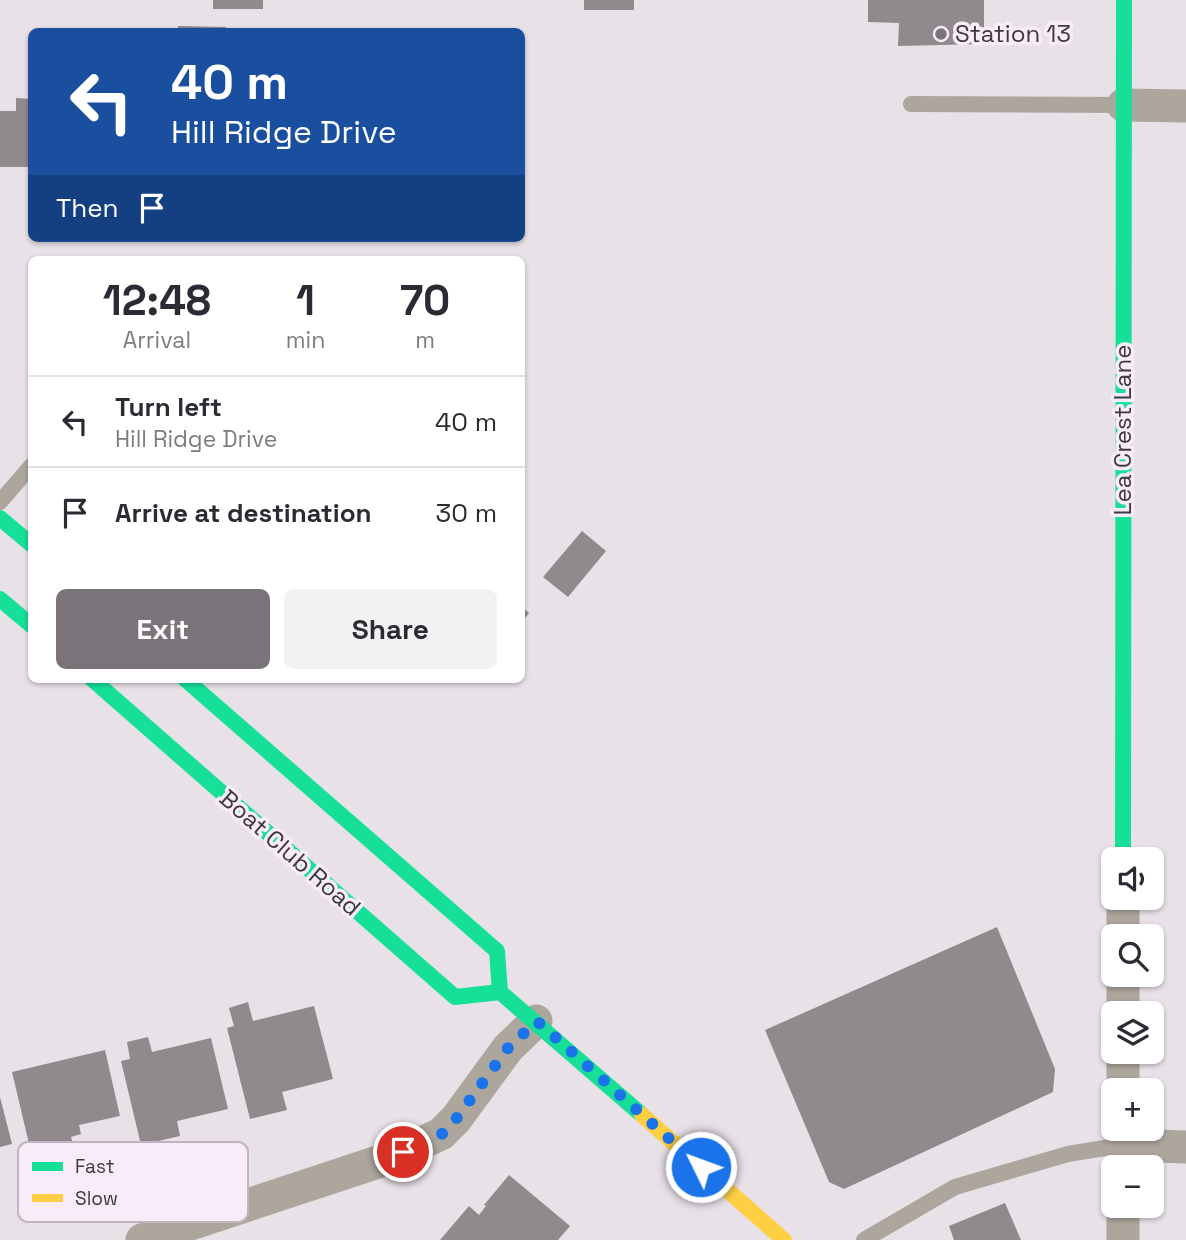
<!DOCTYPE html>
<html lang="en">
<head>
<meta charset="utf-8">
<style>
  :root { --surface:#fff; --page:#f2f2f3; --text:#2b2b33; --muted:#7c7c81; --line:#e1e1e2; --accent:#7a747a }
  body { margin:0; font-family:"Space Grotesk",sans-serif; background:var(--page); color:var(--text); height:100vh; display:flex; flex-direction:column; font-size:26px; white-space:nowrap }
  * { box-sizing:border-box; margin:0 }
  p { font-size:23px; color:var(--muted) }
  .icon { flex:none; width:38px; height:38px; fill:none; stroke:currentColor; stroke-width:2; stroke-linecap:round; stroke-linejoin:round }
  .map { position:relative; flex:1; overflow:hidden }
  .details { position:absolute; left:28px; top:256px; width:497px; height:427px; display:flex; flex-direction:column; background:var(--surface); border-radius:10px; box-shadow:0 2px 5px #0004 }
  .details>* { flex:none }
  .hud { position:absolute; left:28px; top:28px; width:497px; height:214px; border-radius:10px; box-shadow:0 2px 5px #0004; background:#1a4fa0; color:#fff; overflow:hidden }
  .buttons { position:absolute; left:1101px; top:847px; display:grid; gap:14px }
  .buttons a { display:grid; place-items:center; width:63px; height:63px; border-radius:10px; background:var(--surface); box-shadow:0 2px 5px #0004; font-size:35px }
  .pin { position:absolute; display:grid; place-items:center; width:60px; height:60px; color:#fff; margin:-30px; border:4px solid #fff; border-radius:50%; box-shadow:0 2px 7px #0007 }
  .me { position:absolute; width:77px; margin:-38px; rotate:312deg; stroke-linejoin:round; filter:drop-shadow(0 0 5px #0008) }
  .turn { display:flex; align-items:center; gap:24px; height:147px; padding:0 28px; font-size:32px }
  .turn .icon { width:91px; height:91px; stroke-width:2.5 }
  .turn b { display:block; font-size:49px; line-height:60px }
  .then { display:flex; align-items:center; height:66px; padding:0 28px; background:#0003; gap:14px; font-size:26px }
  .eta { display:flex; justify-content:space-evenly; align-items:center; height:119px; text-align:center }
  .eta b { font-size:42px; font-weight:700; line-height:49px }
  .primary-button { display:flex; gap:14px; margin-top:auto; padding:14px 28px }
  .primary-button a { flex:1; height:80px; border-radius:10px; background:var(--accent); color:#fff; font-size:28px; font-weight:700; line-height:80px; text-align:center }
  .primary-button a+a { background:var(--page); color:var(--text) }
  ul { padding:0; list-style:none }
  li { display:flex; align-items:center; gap:21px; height:91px; padding:0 28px; border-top:2px solid var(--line) }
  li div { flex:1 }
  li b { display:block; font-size:26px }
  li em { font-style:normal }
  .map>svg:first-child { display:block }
</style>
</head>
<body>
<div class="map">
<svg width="1186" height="1240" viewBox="0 0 1186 1240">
  <rect width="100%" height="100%" fill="#e8e1e8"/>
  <g fill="#908a8c">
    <rect x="213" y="0" width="50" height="9"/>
    <rect x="584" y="0" width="50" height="10"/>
    <polygon points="868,0 984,0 984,44 898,46 899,23 868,22"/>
    <polygon points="178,26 226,27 226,32 178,32"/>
    <polygon points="16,98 32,99 32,167 0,167 0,111 16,111"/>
    <polygon points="582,531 606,551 568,597 543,577"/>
    <polygon points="522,607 529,613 522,622"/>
    <polygon points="997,927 1055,1069 1053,1092 844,1189 829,1182 765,1030"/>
    <polygon points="248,1002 253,1021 314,1006 333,1079 282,1092 287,1110 250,1119 227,1028 234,1026 229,1008"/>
    <polygon points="148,1037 152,1052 211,1038 228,1109 177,1121 180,1136 141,1145 121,1061 130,1059 127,1042"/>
    <polygon points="105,1050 120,1116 79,1125 81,1134 71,1137 77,1160 35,1169 12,1072"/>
    <polygon points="0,1097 12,1144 0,1147"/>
    <polygon points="509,1175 570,1226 558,1240 440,1240 469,1206 479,1215 486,1206 484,1205"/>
    <polygon points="1005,1203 1021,1240 954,1240 949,1226"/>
  </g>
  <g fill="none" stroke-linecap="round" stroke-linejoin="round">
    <g stroke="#aca69d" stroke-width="16">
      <polyline points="911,104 1123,105"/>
      <polyline points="0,502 32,465"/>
      <polyline points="864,1240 955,1187 1068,1154 1123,1145"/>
    </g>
    <g stroke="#aca69d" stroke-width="33">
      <polyline points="1123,105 1186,106"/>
      <polyline points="1123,936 1123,898"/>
      <polyline points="1123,1013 1123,975"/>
      <polyline points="1123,1090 1123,1052"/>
      <polyline points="1123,1145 1186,1147"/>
      <polyline points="1123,1206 1123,1240"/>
      <polyline points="142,1240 384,1160 441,1134 456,1119 508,1048 536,1021"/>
    </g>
    <g stroke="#16e098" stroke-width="16">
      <polyline points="0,518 32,545"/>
      <polyline points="0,599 32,626"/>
      <polyline points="92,679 455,997 500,992 642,1115"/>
      <polyline points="185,679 497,951 500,992"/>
      <polyline points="1123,859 1124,0"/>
    </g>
    <polyline stroke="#ffcf43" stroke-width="16" points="642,1115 784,1240"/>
  </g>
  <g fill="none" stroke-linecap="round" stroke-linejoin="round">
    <polyline stroke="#1a73e8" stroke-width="12" stroke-dasharray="0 21.6" points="403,1152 441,1135 456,1119 508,1048 537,1021 701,1167"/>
  </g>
  <circle fill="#7a747a" stroke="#f9ebf8" stroke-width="2.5" cx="941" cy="34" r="7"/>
  <g text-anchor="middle" stroke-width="7" stroke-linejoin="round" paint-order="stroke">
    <g font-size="24" fill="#3e393e" stroke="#f9ebf8" text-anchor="start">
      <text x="955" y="42">Station 13</text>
    </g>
    <g font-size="24" fill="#3e393e" stroke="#f9ebf8">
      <text transform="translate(1123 430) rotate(-90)" y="8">Lea Crest Lane</text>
      <text transform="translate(290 853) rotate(41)" y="8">Boat Club Road</text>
    </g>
  </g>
  <rect x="18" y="1142" width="230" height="80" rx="10" fill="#f9ebf8" stroke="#c1b6c0" stroke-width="2"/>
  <rect x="32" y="1162" width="31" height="9" fill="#16e098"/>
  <rect x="32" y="1194" width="31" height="8" fill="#ffcf43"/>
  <g font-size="19" fill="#3e393e">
    <text x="75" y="1173">Fast</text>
    <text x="75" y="1205">Slow</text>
  </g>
</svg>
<div class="buttons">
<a><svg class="icon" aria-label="sound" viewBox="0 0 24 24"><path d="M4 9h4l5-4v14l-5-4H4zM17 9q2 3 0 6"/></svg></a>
<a><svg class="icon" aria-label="search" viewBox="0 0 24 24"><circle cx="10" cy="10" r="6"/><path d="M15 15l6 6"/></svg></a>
<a><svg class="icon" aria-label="layers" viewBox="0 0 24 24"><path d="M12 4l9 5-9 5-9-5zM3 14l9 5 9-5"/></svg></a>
<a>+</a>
<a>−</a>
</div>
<div class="pin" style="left:403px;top:1152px;background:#d93025"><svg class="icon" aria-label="arrive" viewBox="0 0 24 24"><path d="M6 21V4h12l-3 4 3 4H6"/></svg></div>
<svg class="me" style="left:701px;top:1167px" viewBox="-20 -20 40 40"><circle r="17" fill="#1a73e8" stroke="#fff" stroke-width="3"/><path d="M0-11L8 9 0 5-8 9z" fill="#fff"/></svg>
<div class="hud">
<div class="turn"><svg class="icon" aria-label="left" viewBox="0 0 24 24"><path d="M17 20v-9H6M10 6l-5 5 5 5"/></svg><div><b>40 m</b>Hill Ridge Drive</div></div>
<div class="then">Then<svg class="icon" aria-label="arrive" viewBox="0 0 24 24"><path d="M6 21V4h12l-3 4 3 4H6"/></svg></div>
</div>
<section class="details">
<div class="eta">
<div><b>12:48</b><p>Arrival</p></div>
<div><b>1</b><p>min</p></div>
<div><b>70</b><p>m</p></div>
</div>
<ul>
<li><svg class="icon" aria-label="left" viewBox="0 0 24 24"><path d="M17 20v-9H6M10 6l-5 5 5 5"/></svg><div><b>Turn left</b><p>Hill Ridge Drive</p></div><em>40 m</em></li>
<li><svg class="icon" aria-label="arrive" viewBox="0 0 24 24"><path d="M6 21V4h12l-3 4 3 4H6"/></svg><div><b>Arrive at destination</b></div><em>30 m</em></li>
</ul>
<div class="primary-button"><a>Exit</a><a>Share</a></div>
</section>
</div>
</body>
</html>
